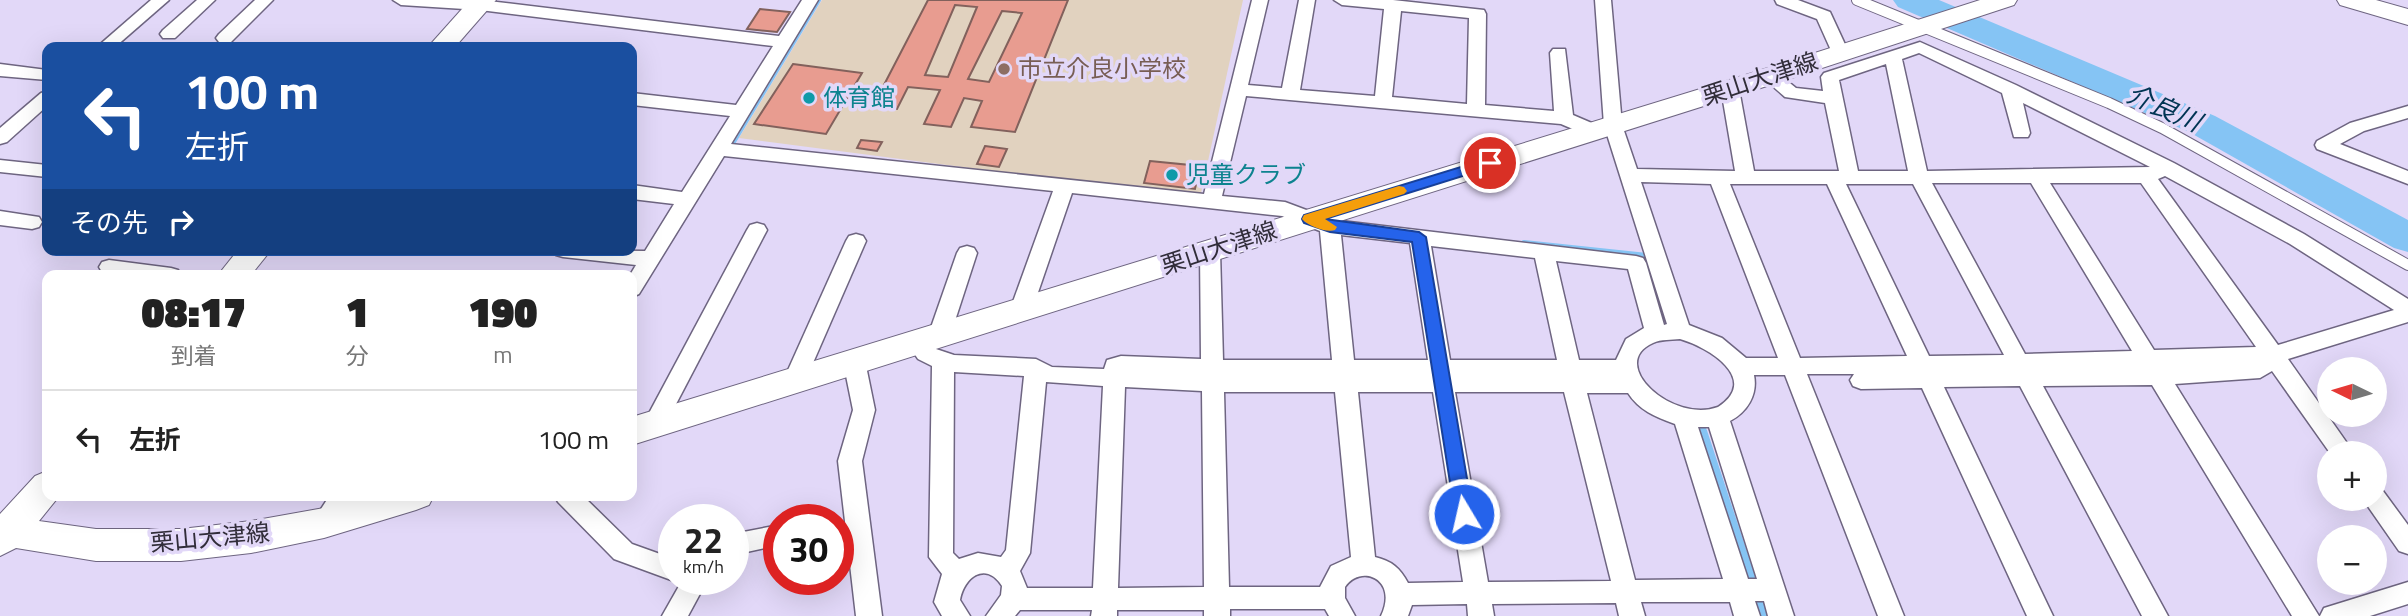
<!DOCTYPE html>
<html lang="ja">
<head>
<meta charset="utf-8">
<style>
  :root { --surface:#fff; --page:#f6f6f6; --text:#222; --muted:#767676; --line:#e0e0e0 }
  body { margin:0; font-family:"Titillium Web","Noto Sans JP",sans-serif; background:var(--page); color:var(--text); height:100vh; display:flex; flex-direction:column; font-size:26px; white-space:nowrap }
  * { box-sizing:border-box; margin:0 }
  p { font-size:23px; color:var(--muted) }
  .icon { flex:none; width:38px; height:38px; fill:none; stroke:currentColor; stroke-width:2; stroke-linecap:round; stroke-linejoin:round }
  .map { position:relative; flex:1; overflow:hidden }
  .side { position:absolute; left:42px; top:270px; width:595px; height:231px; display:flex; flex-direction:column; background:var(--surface); border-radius:14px; box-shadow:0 7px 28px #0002 }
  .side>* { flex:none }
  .top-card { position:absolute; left:42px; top:42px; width:595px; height:214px; border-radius:14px; box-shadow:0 7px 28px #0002; background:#1a4fa0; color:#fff; overflow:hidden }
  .needle { width:46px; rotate:275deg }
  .tools { position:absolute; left:2317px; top:357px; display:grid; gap:14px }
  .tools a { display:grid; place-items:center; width:70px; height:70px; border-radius:50%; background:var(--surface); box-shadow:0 7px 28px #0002; font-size:35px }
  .speed { position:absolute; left:658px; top:504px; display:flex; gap:14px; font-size:35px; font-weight:700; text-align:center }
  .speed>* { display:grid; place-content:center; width:91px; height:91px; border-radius:50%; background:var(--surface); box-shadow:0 7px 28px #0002; line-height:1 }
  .speed small { font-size:18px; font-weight:400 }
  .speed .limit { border:10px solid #d22; background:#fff; color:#111 }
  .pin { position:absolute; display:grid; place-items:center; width:60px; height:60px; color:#fff; margin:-30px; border:4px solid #fff; border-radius:50%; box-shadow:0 2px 7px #0007 }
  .me { position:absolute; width:77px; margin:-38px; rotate:351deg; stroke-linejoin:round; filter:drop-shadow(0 0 5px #0008) }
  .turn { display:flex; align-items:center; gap:24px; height:147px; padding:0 28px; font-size:32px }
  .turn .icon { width:91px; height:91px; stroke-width:2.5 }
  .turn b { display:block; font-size:49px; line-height:60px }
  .then { display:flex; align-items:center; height:66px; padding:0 28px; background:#0003; gap:14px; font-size:26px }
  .eta { display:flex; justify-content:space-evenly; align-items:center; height:119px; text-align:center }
  .eta b { font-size:42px; font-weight:800; line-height:49px }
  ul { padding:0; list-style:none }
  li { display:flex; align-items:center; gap:21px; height:98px; padding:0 28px; border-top:2px solid var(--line) }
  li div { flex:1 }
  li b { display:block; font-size:26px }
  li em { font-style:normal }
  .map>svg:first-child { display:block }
</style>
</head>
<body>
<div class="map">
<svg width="2408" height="616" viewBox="0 0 2408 616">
  <rect width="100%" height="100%" fill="#e2d8f8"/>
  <polygon fill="#e1d2bf" points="822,0 1243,0 1200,198 739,138"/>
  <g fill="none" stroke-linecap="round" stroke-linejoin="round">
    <g stroke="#85c4f4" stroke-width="6">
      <polyline points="728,150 818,0"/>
      <polyline points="1524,243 1647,256 1649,263"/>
    </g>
    <polyline stroke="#85c4f4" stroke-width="8" points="1703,431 1764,616"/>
    <polygon fill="#85c4f4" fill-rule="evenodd" points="1893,0 1939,0 2215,116 2408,220 2408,252 2394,248 2189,132 1898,7"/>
  </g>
  <g fill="#e89c90" stroke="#82615c" stroke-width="2" fill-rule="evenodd">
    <path d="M928 0H1068L1015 132 971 127 982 101 964 98 951 127 924 124 940 90 908 87 897 109 873 106ZM955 5 977 7 948 77 925 75ZM1002 11 1022 13 989 82 968 79Z"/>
    <polygon points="760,9 790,12 777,32 747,29"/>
    <polygon points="793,64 862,73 826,134 754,124"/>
    <polygon points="861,140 882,142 877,151 857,148"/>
    <polygon points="985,146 1007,149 999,167 977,164"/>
    <polygon points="1150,161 1200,166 1195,189 1144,183"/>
  </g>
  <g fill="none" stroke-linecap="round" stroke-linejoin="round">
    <g stroke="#6e6581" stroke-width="12">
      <polyline id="lane" points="1857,0 2109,103 2162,128 2408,265"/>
    </g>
    <g stroke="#6e6581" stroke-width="3">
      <g id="street">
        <polygon points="151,0 169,0 115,47 97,47"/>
        <polygon points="197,0 215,0 175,38 163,38 160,34 163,30"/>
        <polygon points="255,0 273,0 231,42 219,42 216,38 219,34"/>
        <path d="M393 0H480L779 36 802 0H818L731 144 1204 194 1252 0H1268L1248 85 1282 88 1299 0H1315L1300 90 1375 96 1384 9 1342 5 1334 0H1393L1484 10 1486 14 1485 105 1554 111 1550 53 1553 49H1565L1573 115 1601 127 1603 131 1601 135H1587L1561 124 1246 96 1222 196 1285 202 1333 220 1636 256 1643 258 1646 263 1664 325 1667 324 1604 125 1595 0H1611L1622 125 1637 169 1735 171 1721 89 1730 83 1739 89 1754 171H1839L1825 103 1785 97 1761 76 1770 70 1776 72 1796 88 1823 91 1821 77 1824 73 1920 42 2016 85 2174 163 2304 234 2408 299V322L2288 359 2354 453H2330L2272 371 2260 378 2175 384 2319 616H2292L2152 385 2043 386 2168 616H2142L2020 386 1944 387 2053 616H2027L1922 388 1861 389 1853 386 1850 380 1854 374H1807L1904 616H1878L1785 375H1754C1758 395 1747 412 1730 421L1794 616H1768L1764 601H1755L1760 616H1734L1730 602H1641L1645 616H1619L1616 603 1492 604 1494 616H1468L1467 604 1412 605 1408 616H1381C1399 578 1360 564 1345 587V598L1355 616H1329L1325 609H1230V616H1204V610H1117V616H1091L1092 610H1020L1015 616H986L1001 595 1002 586C986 561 964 577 960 600L970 616H942L934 602 942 574 929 557 932 366 918 359 907 343 910 337 918 335 926 337 936 349 954 355 1036 359 1052 367 1104 369 1107 360 1121 356 1201 359 1200 251 1203 246 1210 244 1217 246 1220 251 1223 360H1332L1320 231 1282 216 1072 193 1032 310 1028 316 1021 318 1014 316 1010 310 1053 191 724 156 639 294 632 297 630 275 636 265 563 257 556 255 553 250 645 251 674 204 632 199V185L682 192 730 116 632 105V93L736 105 773 46 480 10 401 5ZM1401 11 1469 18 1467 104 1392 97ZM1919 53 2002 93 2014 137H2028L2030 133 2023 103 2150 167 1927 171 1902 59ZM1886 64 1908 171H1858L1839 80ZM2165 176 2290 244 2394 310 2278 345 2158 179ZM1641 182 1711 184 1778 358H1746L1722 338 1689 325ZM1932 183H2031L2132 351 2025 354ZM2050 183H2141L2256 347 2154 350ZM1730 184H1827L1907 356 1800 358ZM1846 184H1913L2004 355 1929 356ZM1341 235 1410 243 1428 360H1354ZM1431 246 1535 258 1557 360H1450ZM1556 261 1628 269 1644 328 1626 339 1616 360H1579ZM1680 339C1708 347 1761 379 1718 407 1673 424 1606 364 1653 343 1661 339 1672 340 1680 339ZM954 372 1024 376 1006 550 1001 557 978 553 959 559 953 553ZM1046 382 1103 386 1093 588H1027L1020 571 1030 553ZM1125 387 1202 391 1204 587 1118 588ZM1224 392H1335L1351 557 1331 566 1320 587H1229ZM1358 392H1433L1463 582 1408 583C1400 568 1392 561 1375 557ZM1455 392H1564L1611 581 1488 582ZM1587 393H1628C1639 410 1655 417 1675 424L1723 579 1635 580ZM1698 427H1709L1757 579H1748Z"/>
        <polygon points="1775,0 1798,0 1830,12 1849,53 1846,57 1834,57 1817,19 1777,4"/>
        <polygon points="0,64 47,70 47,80 0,76"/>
        <polygon points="47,91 47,106 7,142 0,144 0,128 41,93"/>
        <polygon points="2408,106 2408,118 2364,131 2340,144 2408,171 2408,184 2317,149 2315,145 2317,141 2350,123"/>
        <polygon points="0,160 47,165 47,177 0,172"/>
        <polygon points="0,211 39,217 42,222 39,227 32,229 0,225"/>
        <polygon points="757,223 764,225 767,230 663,429 655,432 647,429 644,423 647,417 747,230 750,225"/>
        <polygon points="856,234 863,236 866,241 806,379 803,385 795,388 787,385 784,379 846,241 849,236"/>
        <polygon points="967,246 974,248 977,253 950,336 947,342 939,344 931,342 928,336 957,253 960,248"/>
        <polygon points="109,260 171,268 178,270 181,275 112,275 102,272 99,267 102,262"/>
        <polygon points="854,353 862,355 865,361 875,410 862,461 882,616 856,616 838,461 853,410 843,361 846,355"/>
        <polygon points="2375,488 2383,491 2408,525 2408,554 2399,551 2367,505 2364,499 2375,499"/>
        <path d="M330 495H356C348 511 335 537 316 530L312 523Z"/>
        <polygon points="554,495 582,495 632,544 674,559 674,579 678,579 674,581 614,559 558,502"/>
        <polygon points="779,525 779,545 733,555 733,534"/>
        <polygon points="683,579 708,579 688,616 662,616"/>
        <polygon points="2408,582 2408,604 2370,616 2320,616 2324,608"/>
      </g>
    </g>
    <g stroke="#6e6581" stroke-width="2">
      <g id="secondary">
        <polygon points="470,0 496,0 455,47 428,47"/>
        <polygon points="1980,0 2017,0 2014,5 1767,86 632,445 632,417 1749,74"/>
        <polygon points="2337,0 2376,0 2408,9 2408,25 2340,5"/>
        <polygon points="238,250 271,250 251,275 218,275"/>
        <polygon points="47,471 47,495 60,495 39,521 96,529 181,529 251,521 324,508 366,495 434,495 429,505 416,510 324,538 251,553 181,561 96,561 16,548 0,556 0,514 35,476"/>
      </g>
    </g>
    <use href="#lane" stroke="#fff" stroke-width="10"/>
    <use href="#street" fill="#fff" fill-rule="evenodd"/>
    <use href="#secondary" fill="#fff" fill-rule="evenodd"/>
  </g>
  <polygon fill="#2563eb" stroke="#184099" stroke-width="2" points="1490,158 1497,163 1495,166 1325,219 1419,232 1426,237 1473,514 1471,520 1464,522 1458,520 1455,514 1412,242 1330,232 1304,223 1302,219 1304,215"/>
  <path fill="#f59e0b" d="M1399 186 1404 187 1407 191 1404 194 1325 219 1337 227 1335 230C1326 233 1308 226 1302 219L1304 215Z"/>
  <circle fill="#8d6e63" stroke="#e2d8f8" stroke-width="2.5" cx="1004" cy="69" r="7"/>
  <g fill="#0f9aa8" stroke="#e2d8f8" stroke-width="2.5">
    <circle cx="809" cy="98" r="7"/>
    <circle cx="1172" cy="175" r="7"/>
  </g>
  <g text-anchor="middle" stroke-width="7" stroke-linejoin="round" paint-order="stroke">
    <g font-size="24" fill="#785e54" stroke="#e2d8f8" text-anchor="start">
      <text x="1018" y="77">市立介良小学校</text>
    </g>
    <g font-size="24" fill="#312d39" stroke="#e2d8f8">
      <text transform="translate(1760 79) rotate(-18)" y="8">栗山大津線</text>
      <text transform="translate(1219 248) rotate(-18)" y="8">栗山大津線</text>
      <text transform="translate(210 538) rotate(-5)" y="8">栗山大津線</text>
    </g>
    <g font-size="24" fill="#0d838f" stroke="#e2d8f8" text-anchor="start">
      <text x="823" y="106">体育館</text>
      <text x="1186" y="183">児童クラブ</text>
    </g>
    <g font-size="26" font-style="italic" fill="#003453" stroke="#e2d8f8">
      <text transform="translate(2164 108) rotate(24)" y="9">介良川</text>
    </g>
  </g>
</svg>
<div class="tools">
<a><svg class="needle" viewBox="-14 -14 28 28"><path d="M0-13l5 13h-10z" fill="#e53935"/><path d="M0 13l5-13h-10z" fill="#767676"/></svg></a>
<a>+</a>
<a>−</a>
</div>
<div class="speed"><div>22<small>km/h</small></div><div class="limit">30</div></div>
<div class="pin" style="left:1490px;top:163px;background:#d93025"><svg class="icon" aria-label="arrive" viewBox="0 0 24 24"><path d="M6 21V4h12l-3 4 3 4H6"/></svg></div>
<svg class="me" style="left:1464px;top:514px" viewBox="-20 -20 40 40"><circle r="17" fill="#2563eb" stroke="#fff" stroke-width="3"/><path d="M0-11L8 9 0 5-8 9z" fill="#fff"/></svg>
<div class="top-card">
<div class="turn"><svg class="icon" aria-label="left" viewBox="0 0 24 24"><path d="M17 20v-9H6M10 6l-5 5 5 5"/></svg><div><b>100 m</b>左折</div></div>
<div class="then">その先<svg class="icon" aria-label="right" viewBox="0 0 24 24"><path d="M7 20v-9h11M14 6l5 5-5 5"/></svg></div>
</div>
<section class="side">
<div class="eta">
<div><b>08:17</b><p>到着</p></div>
<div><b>1</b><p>分</p></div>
<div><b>190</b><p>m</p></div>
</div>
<ul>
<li><svg class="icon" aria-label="left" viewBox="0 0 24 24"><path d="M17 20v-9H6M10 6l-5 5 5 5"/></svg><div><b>左折</b></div><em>100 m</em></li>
</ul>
</section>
</div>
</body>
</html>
